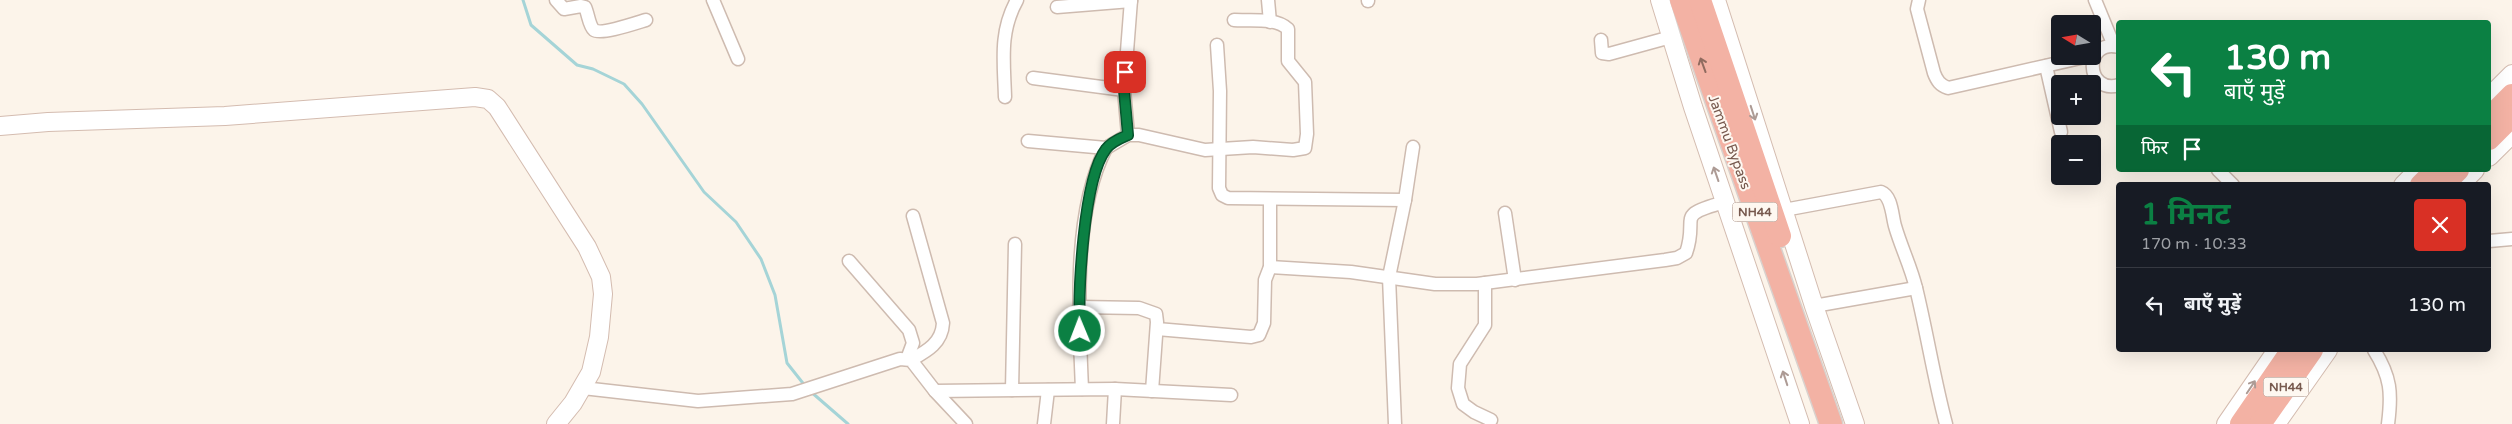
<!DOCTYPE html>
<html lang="hi">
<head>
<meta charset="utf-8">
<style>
  :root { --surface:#171b24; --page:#242831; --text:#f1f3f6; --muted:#9ea1a6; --line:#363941; --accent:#0b8043 }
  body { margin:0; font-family:"Varela Round","Noto Sans Devanagari",sans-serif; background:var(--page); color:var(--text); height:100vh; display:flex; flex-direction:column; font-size:19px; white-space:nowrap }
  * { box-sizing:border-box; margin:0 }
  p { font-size:16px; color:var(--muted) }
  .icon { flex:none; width:28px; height:28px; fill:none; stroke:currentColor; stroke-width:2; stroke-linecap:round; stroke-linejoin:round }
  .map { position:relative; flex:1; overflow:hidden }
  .sheet { position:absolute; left:2116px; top:182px; width:375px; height:170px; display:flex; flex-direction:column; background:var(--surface); border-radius:5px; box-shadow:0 5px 20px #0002 }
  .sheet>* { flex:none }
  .guide { position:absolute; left:2116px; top:20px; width:375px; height:152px; border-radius:5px; box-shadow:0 5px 20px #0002; background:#0b8043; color:#fff; overflow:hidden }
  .needle { width:32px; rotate:281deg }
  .fabs { position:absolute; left:2051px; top:15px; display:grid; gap:10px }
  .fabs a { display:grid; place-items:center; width:50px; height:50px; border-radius:5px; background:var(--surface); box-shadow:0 5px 20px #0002; font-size:25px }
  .pin { position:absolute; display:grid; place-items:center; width:42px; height:42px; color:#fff; margin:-21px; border-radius:10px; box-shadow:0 2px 8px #0006 }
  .me { position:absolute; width:55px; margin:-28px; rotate:359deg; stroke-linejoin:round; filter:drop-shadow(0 0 4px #0008) }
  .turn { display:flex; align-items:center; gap:18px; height:105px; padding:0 25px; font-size:22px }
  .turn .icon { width:65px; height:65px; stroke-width:2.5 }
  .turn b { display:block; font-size:35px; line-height:42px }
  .then { display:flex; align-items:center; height:48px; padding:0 25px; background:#0003; gap:10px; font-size:19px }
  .round { display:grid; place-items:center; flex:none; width:52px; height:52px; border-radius:5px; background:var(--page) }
  .head { display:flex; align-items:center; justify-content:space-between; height:85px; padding:0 25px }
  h1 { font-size:30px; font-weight:700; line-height:38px; color:var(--accent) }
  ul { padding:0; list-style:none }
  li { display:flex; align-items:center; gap:15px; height:75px; padding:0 25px; border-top:1px solid var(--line) }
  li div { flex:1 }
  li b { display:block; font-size:19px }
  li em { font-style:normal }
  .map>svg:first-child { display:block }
</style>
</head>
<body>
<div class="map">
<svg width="2512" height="424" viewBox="0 0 2512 424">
  <rect width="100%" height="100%" fill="#fcf4ea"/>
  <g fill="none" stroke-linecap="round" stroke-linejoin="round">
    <g stroke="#a5d4d7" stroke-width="3">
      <polyline points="523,0 531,25 577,65 593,69 624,84 642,104 704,192 736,222 761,259 775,295 787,363 806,387"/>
      <polyline points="810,391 848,424"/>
    </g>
    <g stroke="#cebbb0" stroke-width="15">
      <g id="street">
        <path d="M556 0 564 9 581 6 585 7C588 13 589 26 594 30 601 35 636 23 646 20"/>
        <polyline points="713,0 738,59"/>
        <polyline points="1268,0 1270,22"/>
        <polyline points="1368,0 1368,1"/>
        <path d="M1919 0 1917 9 1934 73C1937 81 1940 85 1948 88L2089 56"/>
        <polyline points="2095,0 2114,46"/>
        <polyline points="1057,7 1131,1"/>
        <polyline points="1601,40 1602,53 1609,54 1671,37"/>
        <polyline points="1217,45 1220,91 1219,188 1222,195 1228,198 1405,200 1413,147"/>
        <path d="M2119 47C2083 38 2085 95 2119 85"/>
        <polyline points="2046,66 2061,132"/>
        <polyline points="1033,78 1124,90"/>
        <path d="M1005 97C1004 62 999 32 1017 0"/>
        <polyline points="1128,135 1124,90 1131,0"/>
        <path d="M1028 141 1106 148 1128 135H1139L1205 150 1253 147 1293 150 1305 148 1307 134 1305 82 1288 61V29C1276 17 1250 21 1234 20"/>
        <polyline points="2218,170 2233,185"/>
        <path d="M1784 210 1881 192C1892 196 1892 216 1895 226 1901 247 1911 267 1916 288 1927 333 1934 379 1946 424"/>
        <polyline points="1505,213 1515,280"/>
        <polyline points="2489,241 2512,239"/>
        <polyline points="849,261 909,330 913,343 907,359"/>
        <path d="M1270 267 1351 272 1435 284H1477L1665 260 1677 258 1686 253C1699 216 1673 216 1725 202"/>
        <polyline points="1485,283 1485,325 1460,364 1458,388 1463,404 1474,412 1491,420"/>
        <polyline points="1814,306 1916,288"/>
        <polyline points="1079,307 1139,308 1156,314 1157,322 1152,391"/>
        <polyline points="1157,329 1251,337 1259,335 1264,323 1265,280 1270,267 1270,200"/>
        <path d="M2374 350C2391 377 2392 393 2388 424"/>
        <path d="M911 360C927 351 942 343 943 323L913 216"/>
        <polyline points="583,388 698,401 792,394 900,359 911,360 935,391 966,424"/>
        <path d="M1082 389C1079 318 1072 213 1106 148"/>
        <polyline points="1115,389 1231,395"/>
        <polyline points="1012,390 1015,244"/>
        <polyline points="935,391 1115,389 1113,424"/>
        <polyline points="1044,424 1048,390"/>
        <polyline points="1395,424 1389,277 1405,200"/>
      </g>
    </g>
    <g stroke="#d4bcb0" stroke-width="20">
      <g id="secondary">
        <polyline points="1660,0 1693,107 1800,424"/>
        <polyline points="1716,0 1814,306 1855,424"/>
        <polyline points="2489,97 2512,74"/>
        <polyline points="0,126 48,122 225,116 475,97 488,99 497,107 587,247 601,277 603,294 599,337 591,372 573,403 556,424"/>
        <polyline points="2489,157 2512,134"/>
        <polyline points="2403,185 2418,170"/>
        <polyline points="2460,185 2475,170"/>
        <polyline points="2226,424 2277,350"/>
        <polyline points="2276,424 2328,350"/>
      </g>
    </g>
    <g stroke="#d9d1cd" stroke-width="25">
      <g id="highway">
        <polyline points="1681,0 1831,424"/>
        <polyline points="1700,0 1780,236"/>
        <polyline points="2489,118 2512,95"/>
        <polyline points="2489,139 2512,116"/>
        <polyline points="2421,185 2436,170"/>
        <polyline points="2443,185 2458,170"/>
        <polyline points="2241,424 2292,350"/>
        <polyline points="2260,424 2312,350"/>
      </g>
    </g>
    <use href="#street" stroke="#fff" stroke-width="12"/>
    <use href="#secondary" stroke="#fff" stroke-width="18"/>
    <use href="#highway" stroke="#f3b2a4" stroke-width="22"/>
  </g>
  <defs><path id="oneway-shaft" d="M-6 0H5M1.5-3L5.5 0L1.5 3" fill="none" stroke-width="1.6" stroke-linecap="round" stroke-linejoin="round" transform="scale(1.25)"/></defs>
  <use stroke="#906b5f" href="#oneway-shaft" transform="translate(1703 65) rotate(-110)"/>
  <g stroke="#ad9b95">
    <use href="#oneway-shaft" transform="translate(1753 113) rotate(72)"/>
    <use href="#oneway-shaft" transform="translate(1716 174) rotate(-109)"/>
    <use href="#oneway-shaft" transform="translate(1785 378) rotate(-108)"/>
    <use href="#oneway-shaft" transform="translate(2251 387) rotate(-56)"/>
  </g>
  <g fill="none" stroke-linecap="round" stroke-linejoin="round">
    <g stroke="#07532c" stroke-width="12">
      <path id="route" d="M1080 331C1078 292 1083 179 1106 149 1111 142 1121 138 1128 135L1124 90 1125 72"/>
    </g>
    <use href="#route" stroke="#0b8043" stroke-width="9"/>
  </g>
  <g text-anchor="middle" stroke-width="4" stroke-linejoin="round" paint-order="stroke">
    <g fill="#fef8f1" stroke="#a0897f" stroke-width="1">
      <rect x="1732.5" y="202.5" width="45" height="19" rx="4"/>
      <rect x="2263.5" y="377.5" width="45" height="19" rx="4"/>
    </g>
    <g font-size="12" font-weight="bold" fill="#77594e">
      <text x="1755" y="216">NH44</text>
      <text x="2286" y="391">NH44</text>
    </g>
    <g font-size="14" fill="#77594e" stroke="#fef8f1">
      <text transform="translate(1730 142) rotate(70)" y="5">Jammu Bypass</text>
    </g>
  </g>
</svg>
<div class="fabs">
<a><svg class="needle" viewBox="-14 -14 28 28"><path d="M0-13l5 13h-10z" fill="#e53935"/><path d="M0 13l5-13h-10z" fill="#9ea1a6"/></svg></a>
<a>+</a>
<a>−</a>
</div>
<div class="pin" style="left:1125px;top:72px;background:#d93025"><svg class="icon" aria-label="arrive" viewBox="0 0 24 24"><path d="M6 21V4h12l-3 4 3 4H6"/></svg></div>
<svg class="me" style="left:1080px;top:331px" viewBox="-20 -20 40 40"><circle r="17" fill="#0b8043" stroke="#fff" stroke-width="3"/><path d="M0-11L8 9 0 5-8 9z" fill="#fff"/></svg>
<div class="guide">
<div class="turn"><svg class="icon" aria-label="left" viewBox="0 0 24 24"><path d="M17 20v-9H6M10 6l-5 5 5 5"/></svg><div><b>130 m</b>बाएँ मुड़ें</div></div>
<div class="then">फिर<svg class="icon" aria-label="arrive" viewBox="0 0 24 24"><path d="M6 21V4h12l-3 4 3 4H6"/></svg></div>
</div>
<section class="sheet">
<div class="head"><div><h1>1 मिनट</h1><p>170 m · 10:33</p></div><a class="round" style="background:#d93025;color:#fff"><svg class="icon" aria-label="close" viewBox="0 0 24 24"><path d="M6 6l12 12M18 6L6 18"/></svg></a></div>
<ul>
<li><svg class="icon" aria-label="left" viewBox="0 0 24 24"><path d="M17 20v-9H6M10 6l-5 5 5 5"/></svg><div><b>बाएँ मुड़ें</b></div><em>130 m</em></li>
</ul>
</section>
</div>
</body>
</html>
